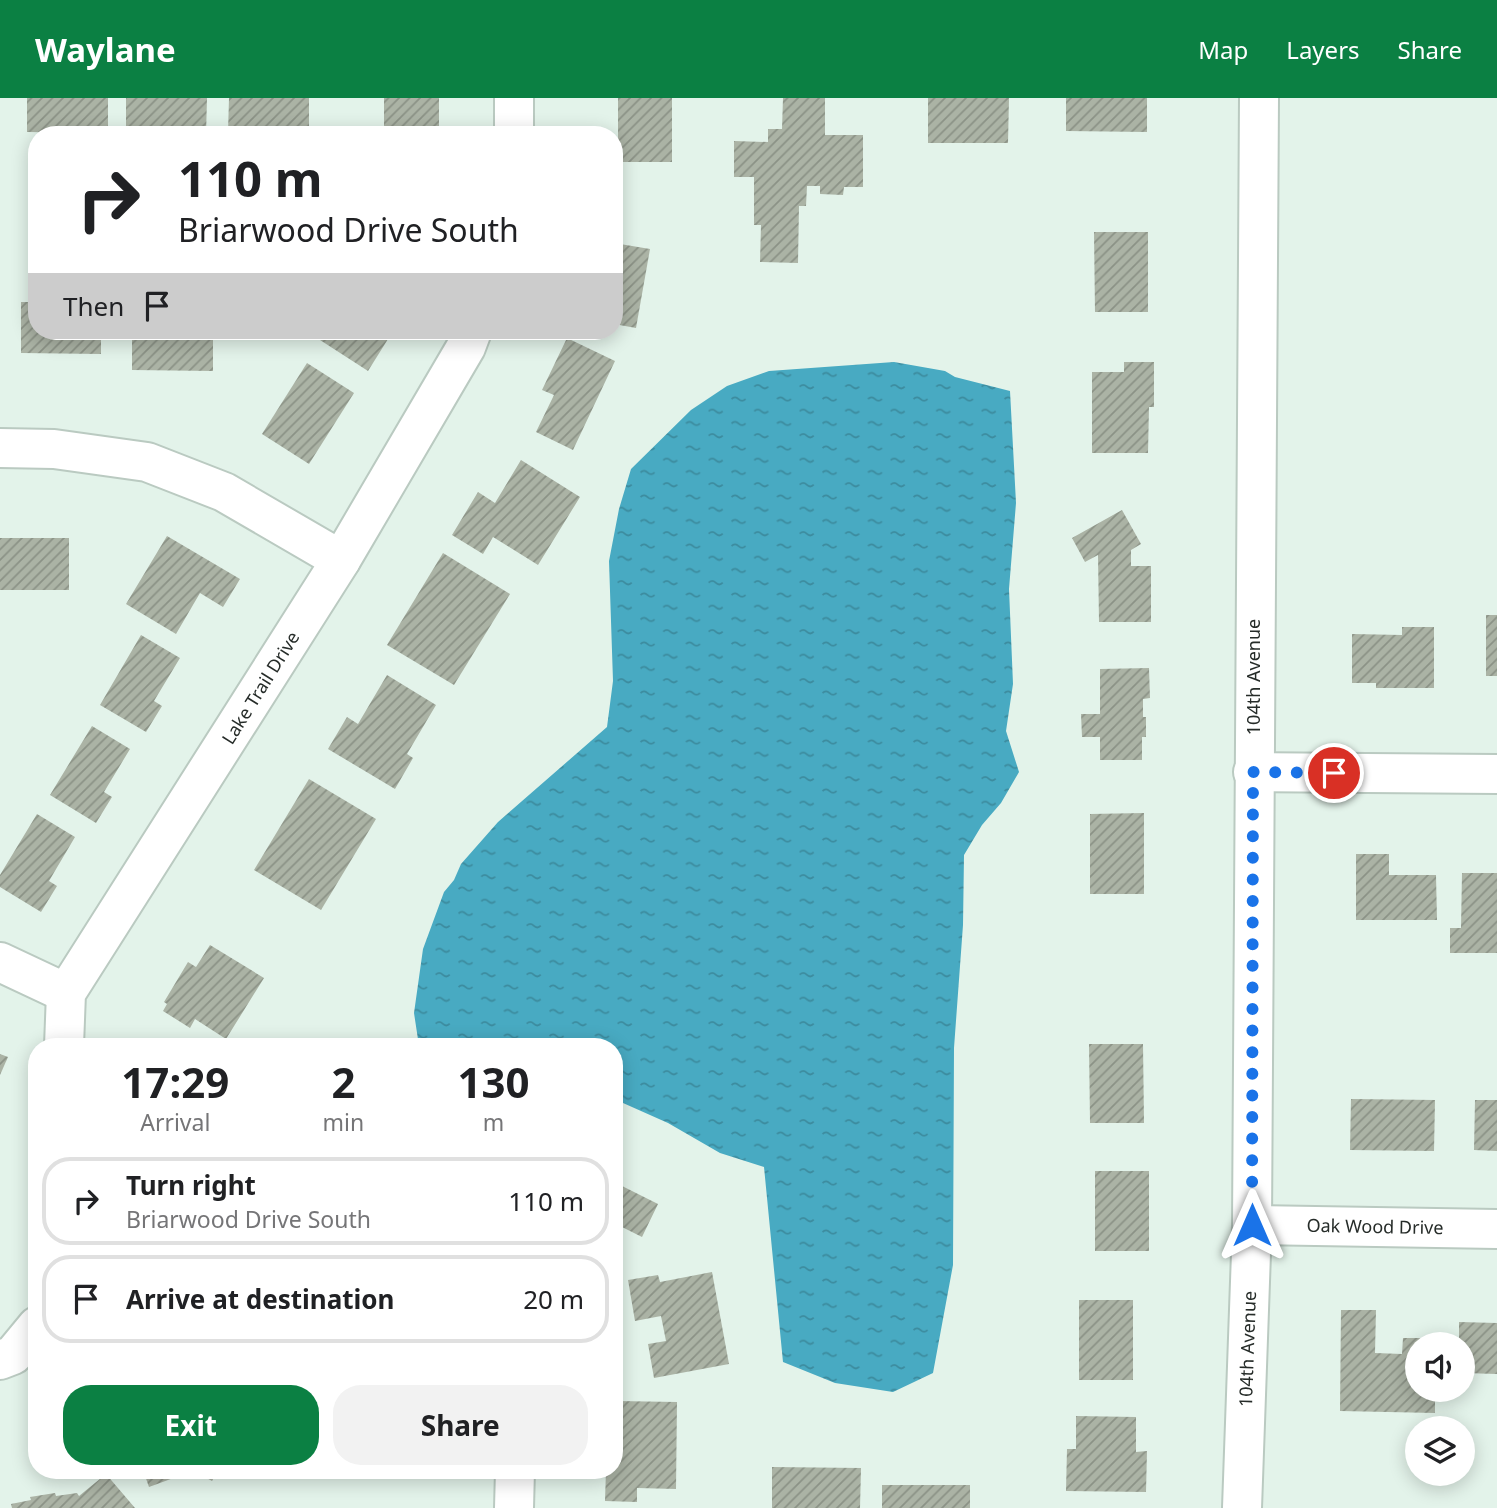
<!DOCTYPE html>
<html lang="en">
<head>
<meta charset="utf-8">
<style>
  :root { --surface:#fff; --page:#f2f2f2; --text:#202124; --muted:#757577; --line:#e0e0e0; --accent:#0b8043 }
  body { margin:0; font-family:"Noto Sans",sans-serif; background:var(--page); color:var(--text); height:100vh; display:flex; flex-direction:column; font-size:26px; white-space:nowrap }
  * { box-sizing:border-box; margin:0 }
  p { font-size:23px; color:var(--muted) }
  .icon { flex:none; width:38px; height:38px; fill:none; stroke:currentColor; stroke-width:2; stroke-linecap:round; stroke-linejoin:round }
  .map { position:relative; flex:1; overflow:hidden }
  .details { position:absolute; left:28px; top:940px; width:595px; height:441px; display:flex; flex-direction:column; background:var(--surface); border-radius:28px; box-shadow:0 4px 18px #0003 }
  .details>* { flex:none }
  .guide { position:absolute; left:28px; top:28px; width:595px; height:214px; border-radius:28px; box-shadow:0 4px 18px #0003; background:#fff; color:var(--text); overflow:hidden }
  .fabs { position:absolute; left:1405px; top:1234px; display:grid; gap:14px }
  .fabs a { display:grid; place-items:center; width:70px; height:70px; border-radius:50%; background:var(--surface); box-shadow:0 4px 18px #0003; font-size:35px }
  .pin { position:absolute; display:grid; place-items:center; width:60px; height:60px; color:#fff; margin:-30px; border:4px solid #fff; border-radius:50%; box-shadow:0 2px 7px #0007 }
  .me { position:absolute; width:77px; margin:-38px; rotate:0deg; stroke-linejoin:round; filter:drop-shadow(0 0 5px #0008) }
  .turn { display:flex; align-items:center; gap:24px; height:147px; padding:0 35px; font-size:32px }
  .turn .icon { width:91px; height:91px; stroke-width:2.5 }
  .turn b { display:block; font-size:49px; line-height:60px }
  .then { display:flex; align-items:center; height:66px; padding:0 35px; background:#0003; gap:14px; font-size:26px }
  .eta { display:flex; justify-content:space-evenly; align-items:center; height:119px; text-align:center }
  .eta b { font-size:42px; font-weight:700; line-height:49px }
  .cta { display:flex; gap:14px; margin-top:auto; padding:14px 35px }
  .cta a { flex:1; height:80px; border-radius:28px; background:var(--accent); color:#fff; font-size:28px; font-weight:700; line-height:80px; text-align:center }
  .cta a+a { background:var(--page); color:var(--text) }
  ul { padding:0; list-style:none }
  li { display:flex; align-items:center; gap:21px; height:88px; margin:0 14px 10px; padding:0 21px; border:4px solid var(--line); border-radius:28px }
  li div { flex:1 }
  li b { display:block; font-size:26px }
  li em { font-style:normal }
  header { display:flex; align-items:center; gap:42px; box-sizing:border-box; height:98px; padding:0 35px; background:var(--accent); color:#fff }
  header strong { font-size:33px }
  nav { display:flex; gap:38px; margin-inline-start:auto; font-size:24px }
  .map>svg:first-child { display:block }
</style>
</head>
<body>
<header>
<strong>Waylane</strong>
<nav><a>Map</a><a>Layers</a><a>Share</a></nav>
</header>
<div class="map">
<svg width="1497" height="1410" viewBox="0 0 1497 1410">
  <defs>
    <pattern id="water-ripples" width="26" height="14" patternUnits="userSpaceOnUse" patternTransform="scale(1.75)"><rect width="26" height="14" fill="#48aac2"/><path d="M2 4q2-2 4 0t4 0M15 11q2-2 4 0t4 0" fill="none" stroke="#3c8b9e"/></pattern>
    <pattern id="building-hatch" width="6" height="6" patternUnits="userSpaceOnUse" patternTransform="scale(1.75)"><rect width="6" height="6" fill="#abb3a5"/><path d="M-1 1l2-2M0 6l6-6M5 7l2-2" fill="none" stroke="#8b9286"/></pattern>
  </defs>
  <rect width="100%" height="100%" fill="#e3f3ea"/>
  <polygon fill="url(#water-ripples)" points="894,264 945,273 955,279 1010,293 1016,405 1009,491 1013,586 1006,633 1019,674 1001,705 982,727 964,757 963,827 954,950 953,1167 933,1275 893,1294 835,1285 783,1264 764,1069 720,1055 668,1025 614,1001 614,948 419,948 414,915 423,851 444,794 454,782 461,766 498,724 607,629 613,583 609,463 619,411 631,371 691,312 727,288 769,273"/>
  <g fill="url(#building-hatch)">
    <polygon points="27,0 108,0 108,35 27,34"/>
    <polygon points="126,0 207,0 206,37 126,37"/>
    <polygon points="229,0 309,0 309,36 228,35"/>
    <rect x="384" y="0" width="55" height="37"/>
    <rect x="618" y="0" width="54" height="64"/>
    <polygon points="783,0 825,0 825,37 863,37 863,89 844,89 843,97 820,96 820,88 807,88 806,108 799,108 798,165 760,164 761,127 754,127 754,79 734,79 734,43 768,44 768,31 782,31"/>
    <polygon points="928,0 1009,0 1008,45 928,45"/>
    <polygon points="1066,0 1147,0 1147,34 1066,33"/>
    <polygon points="1094,134 1148,134 1148,214 1095,214"/>
    <polygon points="614,145 650,151 636,230 614,226"/>
    <polygon points="21,204 37,204 37,233 101,233 101,256 21,255"/>
    <polygon points="132,233 213,233 213,273 132,272"/>
    <polygon points="326,233 393,233 368,273 320,242"/>
    <polygon points="567,240 615,263 573,352 536,334 554,297 542,292"/>
    <polygon points="1124,264 1154,264 1154,309 1149,309 1148,355 1092,355 1092,274 1124,274"/>
    <polygon points="307,265 354,295 309,366 262,336"/>
    <polygon points="521,362 580,399 538,467 493,439 483,456 452,437 478,394 495,405"/>
    <polygon points="1122,412 1141,446 1131,452 1131,468 1151,468 1151,524 1099,524 1098,457 1085,464 1072,440"/>
    <polygon points="167,438 240,481 223,509 200,495 176,536 126,506"/>
    <rect x="0" y="440" width="69" height="52"/>
    <polygon points="443,455 510,496 454,587 387,547"/>
    <rect x="1486" y="517" width="11" height="61"/>
    <polygon points="1402,529 1434,529 1434,590 1376,590 1376,585 1352,585 1352,536 1402,537"/>
    <polygon points="141,537 180,560 154,603 162,608 146,634 100,607"/>
    <polygon points="1149,570 1150,600 1143,601 1143,619 1146,619 1146,639 1142,639 1142,662 1100,662 1100,639 1082,639 1081,616 1100,616 1100,571"/>
    <polygon points="387,577 436,607 407,656 413,660 395,691 328,651 347,619 358,626"/>
    <polygon points="92,628 130,651 104,694 112,699 96,725 50,697"/>
    <polygon points="309,681 376,721 321,812 254,772"/>
    <polygon points="1144,715 1144,796 1090,796 1090,716"/>
    <polygon points="37,716 75,739 49,783 57,788 41,814 0,789 0,777"/>
    <polygon points="1356,756 1389,756 1389,777 1436,777 1437,822 1356,822"/>
    <polygon points="1462,775 1497,775 1497,855 1450,855 1450,830 1461,830"/>
    <polygon points="210,847 264,880 226,941 195,921 190,930 163,913 167,906 164,904 188,864 196,869"/>
    <polygon points="1089,946 1143,946 1144,1025 1090,1025"/>
    <polygon points="0,956 8,959 0,977"/>
    <polygon points="1351,1001 1435,1002 1434,1053 1350,1052"/>
    <polygon points="1475,1002 1497,1002 1497,1053 1474,1052"/>
    <rect x="1095" y="1073" width="54" height="80"/>
    <polygon points="614,1084 658,1106 642,1139 616,1126 614,1130"/>
    <polygon points="712,1174 729,1266 654,1280 648,1246 666,1243 661,1218 635,1223 628,1182 658,1177 660,1184"/>
    <rect x="1079" y="1202" width="54" height="80"/>
    <polygon points="1341,1212 1376,1212 1375,1255 1402,1256 1403,1240 1436,1240 1436,1246 1418,1246 1418,1292 1435,1292 1435,1315 1340,1313"/>
    <polygon points="1459,1224 1497,1225 1497,1276 1463,1275 1463,1246 1459,1246"/>
    <polygon points="617,1303 677,1304 676,1391 637,1390 637,1404 605,1403 606,1372 614,1372 614,1357 621,1357 621,1334 617,1334"/>
    <polygon points="1076,1318 1136,1319 1136,1354 1147,1353 1146,1394 1066,1393 1067,1351 1076,1351"/>
    <polygon points="772,1369 861,1370 860,1410 772,1410"/>
    <polygon points="143,1372 189,1372 187,1375 149,1389"/>
    <polygon points="192,1372 218,1372 212,1383"/>
    <rect x="359" y="1372" width="65" height="9"/>
    <polygon points="106,1376 135,1410 12,1410 11,1406 31,1402 30,1399 55,1395 56,1398 77,1395 79,1398"/>
    <rect x="882" y="1387" width="88" height="23"/>
  </g>
  <g fill="none" stroke-linecap="round" stroke-linejoin="round">
    <g stroke="#bacac1" stroke-width="42">
      <g id="minor">
        <polyline points="514,37 514,0"/>
        <polyline points="0,350 54,351 147,364 224,394 341,462"/>
        <polyline points="1253,674 1497,676"/>
        <polyline points="0,864 66,895"/>
        <polyline points="64,948 66,895 341,462 466,249 472,233"/>
        <polyline points="1252,1127 1497,1131"/>
        <polyline points="0,1262 13,1257 37,1228"/>
        <polyline points="514,1410 515,1372"/>
        <polyline points="1242,1410 1252,1127 1259,0"/>
      </g>
    </g>
    <use href="#minor" stroke="#fff" stroke-width="38"/>
  </g>
  <g fill="none" stroke-linecap="round" stroke-linejoin="round">
    <polyline stroke="#1a73e8" stroke-width="12" stroke-dasharray="0 21.6" points="1252,1127 1253,674 1334,675"/>
  </g>
  <g text-anchor="middle" stroke-width="5" stroke-linejoin="round" paint-order="stroke">
    <g font-size="18" fill="#262c29" stroke="#fff">
      <text transform="translate(1254 579) rotate(-90)" y="6">104th Avenue</text>
      <text transform="translate(261 590) rotate(-58)" y="6">Lake Trail Drive</text>
      <text transform="translate(1375 1129) rotate(1)" y="6">Oak Wood Drive</text>
      <text transform="translate(1248 1251) rotate(-88)" y="6">104th Avenue</text>
    </g>
  </g>
</svg>
<div class="fabs">
<a><svg class="icon" aria-label="sound" viewBox="0 0 24 24"><path d="M4 9h4l5-4v14l-5-4H4zM17 9q2 3 0 6"/></svg></a>
<a><svg class="icon" aria-label="layers" viewBox="0 0 24 24"><path d="M12 4l9 5-9 5-9-5zM3 14l9 5 9-5"/></svg></a>
</div>
<div class="pin" style="left:1334px;top:675px;background:#d93025"><svg class="icon" aria-label="arrive" viewBox="0 0 24 24"><path d="M6 21V4h12l-3 4 3 4H6"/></svg></div>
<svg class="me" style="left:1252px;top:1127px" viewBox="-20 -20 40 40"><path d="M0-17L14 15 0 8-14 15z" fill="#1a73e8" stroke="#fff" stroke-width="4"/></svg>
<div class="guide">
<div class="turn"><svg class="icon" aria-label="right" viewBox="0 0 24 24"><path d="M7 20v-9h11M14 6l5 5-5 5"/></svg><div><b>110 m</b>Briarwood Drive South</div></div>
<div class="then">Then<svg class="icon" aria-label="arrive" viewBox="0 0 24 24"><path d="M6 21V4h12l-3 4 3 4H6"/></svg></div>
</div>
<section class="details">
<div class="eta">
<div><b>17:29</b><p>Arrival</p></div>
<div><b>2</b><p>min</p></div>
<div><b>130</b><p>m</p></div>
</div>
<ul>
<li><svg class="icon" aria-label="right" viewBox="0 0 24 24"><path d="M7 20v-9h11M14 6l5 5-5 5"/></svg><div><b>Turn right</b><p>Briarwood Drive South</p></div><em>110 m</em></li>
<li><svg class="icon" aria-label="arrive" viewBox="0 0 24 24"><path d="M6 21V4h12l-3 4 3 4H6"/></svg><div><b>Arrive at destination</b></div><em>20 m</em></li>
</ul>
<div class="cta"><a>Exit</a><a>Share</a></div>
</section>
</div>
</body>
</html>
